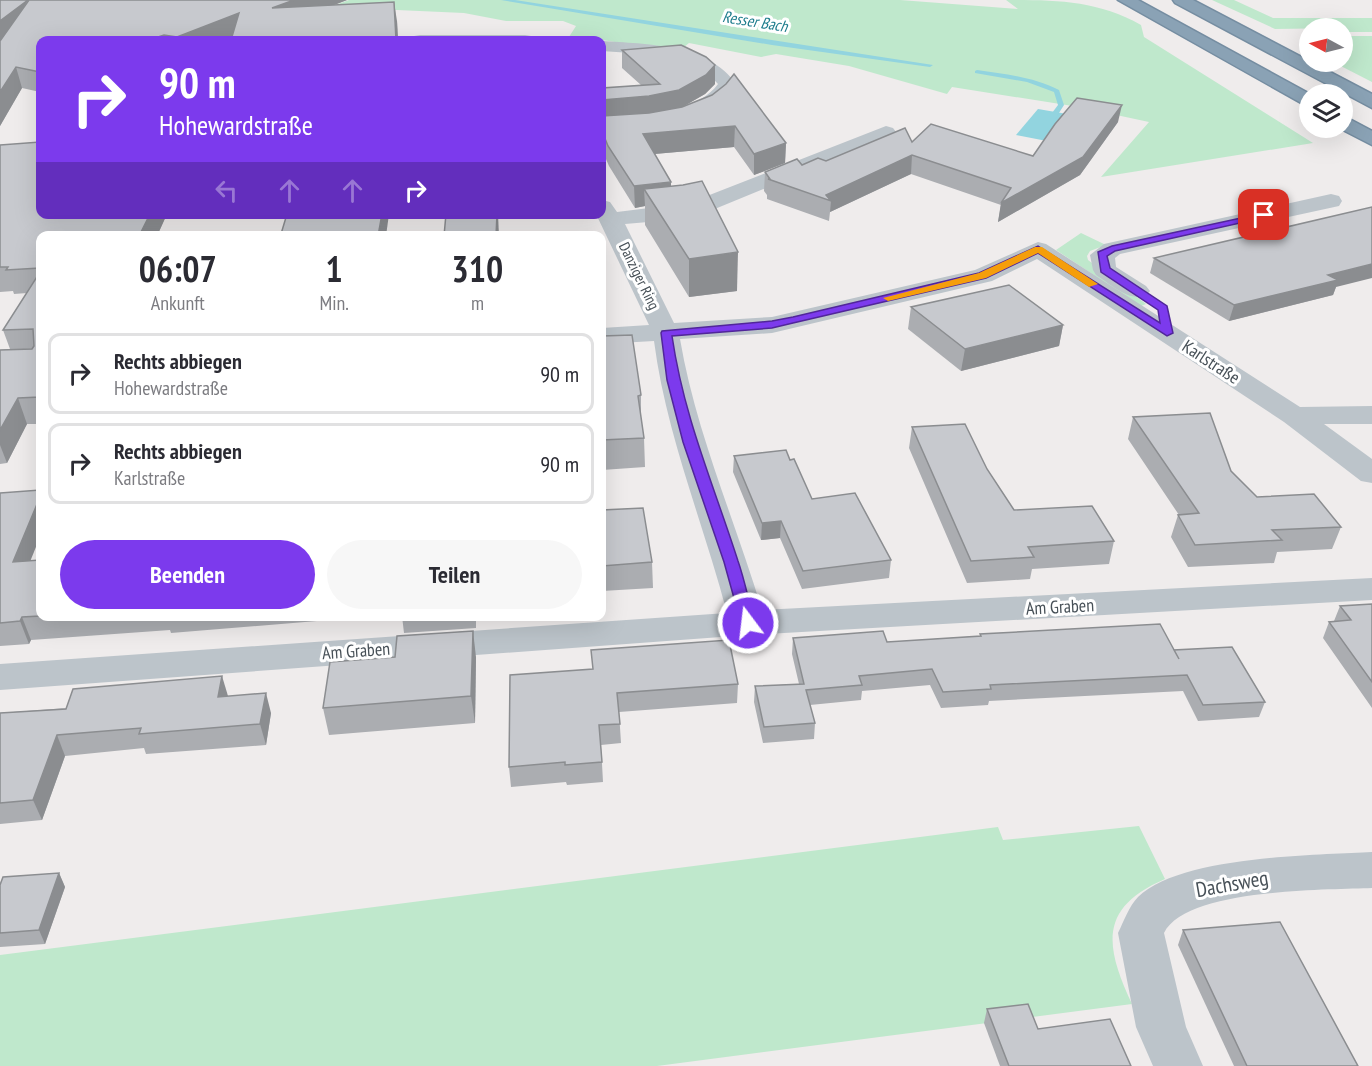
<!DOCTYPE html>
<html lang="de">
<head>
<meta charset="utf-8">
<style>
  :root { --surface:#fff; --page:#f7f7f7; --text:#2b2b33; --muted:#7c7c81; --line:#e1e1e2; --accent:#7c3aed }
  body { margin:0; font-family:"PT Sans Narrow",sans-serif; background:var(--page); color:var(--text); height:100vh; display:flex; flex-direction:column; font-size:22px; white-space:nowrap }
  * { box-sizing:border-box; margin:0 }
  p { font-size:20px; color:var(--muted) }
  .icon { flex:none; width:33px; height:33px; fill:none; stroke:currentColor; stroke-width:2; stroke-linecap:round; stroke-linejoin:round }
  .map { position:relative; flex:1; overflow:hidden }
  .panel { position:absolute; left:36px; top:231px; width:570px; height:390px; display:flex; flex-direction:column; background:var(--surface); border-radius:12px; box-shadow:0 6px 24px #0002 }
  .panel>* { flex:none }
  .top-card { position:absolute; left:36px; top:36px; width:570px; height:183px; border-radius:12px; box-shadow:0 6px 24px #0002; background:#7c3aed; color:#fff; overflow:hidden }
  .needle { width:39px; rotate:277deg }
  .fabs { position:absolute; left:1299px; top:18px; display:grid; gap:12px }
  .fabs a { display:grid; place-items:center; width:54px; height:54px; border-radius:50%; background:var(--surface); box-shadow:0 6px 24px #0002; font-size:30px }
  .pin { position:absolute; display:grid; place-items:center; width:51px; height:51px; color:#fff; margin:-26px; border-radius:12px; box-shadow:0 3px 9px #0006 }
  .me { position:absolute; width:66px; margin:-33px; rotate:345deg; stroke-linejoin:round; filter:drop-shadow(0 0 4px #0008) }
  .turn { display:flex; align-items:center; gap:21px; height:126px; padding:0 24px; font-size:27px }
  .turn .icon { width:78px; height:78px; stroke-width:2.5 }
  .turn b { display:block; font-size:42px; line-height:51px }
  .lanes { display:flex; align-items:center; height:57px; padding:0 24px; background:#0003; justify-content:center; gap:30px; direction:ltr }
  .lanes .off { opacity:.35 }
  .eta { display:flex; justify-content:space-evenly; align-items:center; height:102px; text-align:center }
  .eta b { font-size:36px; font-weight:800; line-height:42px }
  .cta { display:flex; gap:12px; margin-top:auto; padding:12px 24px }
  .cta a { flex:1; height:69px; border-radius:36px; background:var(--accent); color:#fff; font-size:24px; font-weight:800; line-height:69px; text-align:center }
  .cta a+a { background:var(--page); color:var(--text) }
  ul { padding:0; list-style:none }
  li { display:flex; align-items:center; gap:18px; height:81px; margin:0 12px 9px; padding:0 12px; border:3px solid var(--line); border-radius:12px }
  li div { flex:1 }
  li b { display:block; font-size:22px }
  li em { font-style:normal }
  .map>svg:first-child { display:block }
</style>
</head>
<body>
<div class="map">
<svg width="1372" height="1066" viewBox="0 0 1372 1066">
  <rect width="100%" height="100%" fill="#efecec"/>
  <g fill="#bfe8cc">
    <path d="M349 0H900L1018 9 1006 0C1055 0 1097 0 1141 25L1144 37 1313 143 1101 177 1149 122 1079 107 952 87 947 94 849 66 776 54 761 57 689 43 678 52 602 40H567L576 26 563 21H506L464 13 330 7Z"/>
    <polygon points="1212,0 1234,0 1273,18 1372,18 1372,32 1343,32 1342,28 1275,29"/>
    <polygon points="1343,36 1372,36 1372,82 1333,62 1342,62"/>
    <polygon points="1081,233 1106,245 1090,251 1087,256 1088,260 1146,304 1141,306 1056,250"/>
    <path d="M1139 826 1165 879C1098 908 1105 946 1132 1004L657 1066H0V955L998 827 1003 840Z"/>
  </g>
  <polygon fill="#92d4df" points="1038,109 1073,115 1052,142 1016,135"/>
  <g fill="none" stroke-linecap="round" stroke-linejoin="round">
    <g fill="#92d4df" fill-rule="evenodd">
      <polygon points="501,0 515,0 933,65 930,67 772,45"/>
      <path d="M977 70C1005 74 1033 77 1059 90L1064 105 1050 127H1044L1043 125 1058 105 1054 92 1027 82 975 73V71Z"/>
    </g>
    <g stroke="#758da1" stroke-width="3">
      <g id="highway">
        <polygon points="1118,0 1138,0 1310,94 1310,108"/>
        <polygon points="1173,0 1193,0 1372,94 1372,108 1175,3"/>
        <polygon points="1342,115 1372,131 1372,145 1339,128 1342,128"/>
      </g>
    </g>
    <g fill="#bcc4ca" fill-rule="evenodd">
      <polygon points="420,35 525,35 531,36 533,40 412,40 414,36"/>
      <path d="M602 41C646 44 709 44 736 84 727 100 709 121 688 116L685 112C694 101 709 97 718 84 692 52 638 54 602 51Z"/>
      <path d="M886 126 893 128 896 132 893 136 705 213 683 219 625 224 674 323 772 317 975 270 1038 242 1046 244 1300 407 1372 406V424H1324L1372 459V483L1361 481 1284 422 1037 259 992 281 772 333 680 339C696 433 735 520 762 610L1372 578V600L748 635 0 690V664L727 613C703 522 666 434 654 341L602 344V328L649 325 596 214H602V200L610 202 617 212 689 203Z"/>
      <path d="M1331 194 1339 196 1342 201 1339 206 1120 254 1115 258 1116 267 1146 286 1150 291 1146 296C1127 301 1112 285 1096 275L1093 270 1090 255 1104 244Z"/>
      <path d="M1372 852V888C1326 890 1186 888 1164 933L1186 1027 1203 1066H1153L1136 1027 1118 933C1124 921 1129 906 1138 897 1180 856 1315 855 1372 852Z"/>
    </g>
    <use href="#highway" fill="#8aa2b5" fill-rule="evenodd"/>
  </g>
  <g fill="#abadb1">
    <polygon points="0,0 347,0 334,5 397,21 398,40 231,40 232,37 223,40 40,40 40,92 22,88 0,126"/>
    <polygon points="622,50 715,65 715,84 705,94 686,105 786,143 785,163 754,175 734,147 654,154 671,187 737,291 689,297 645,225 645,206 635,208 609,166 602,150 602,88 641,85 622,68"/>
    <polygon points="1118,122 1080,175 998,222 1001,205 911,174 830,212 829,221 767,199 767,195 764,191 765,172 826,161 912,142 1033,156"/>
    <polygon points="0,145 40,214 167,214 157,236 40,236 40,424 27,424 7,463 0,464 0,350 10,349 3,330 27,293 14,294 13,291 0,292"/>
    <polygon points="1154,258 1336,287 1333,295 1229,321 1150,273"/>
    <polygon points="911,307 1063,325 1059,346 961,371 908,329"/>
    <polygon points="602,336 641,395 641,421 644,438 645,467 602,470"/>
    <polygon points="1133,417 1231,471 1257,497 1341,527 1332,549 1277,552 1274,563 1188,567 1171,537 1178,515 1179,515 1128,439"/>
    <polygon points="912,427 987,469 1014,510 1114,541 1109,564 1032,569 1030,579 967,583 909,448"/>
    <polygon points="734,456 790,460 812,499 891,560 889,578 802,589 780,538 761,540 733,472"/>
    <polygon points="0,493 31,561 40,616 341,616 341,619 171,633 170,630 31,640 29,644 0,646"/>
    <polygon points="602,510 652,562 653,588 602,591"/>
    <polygon points="1372,604 1372,708 1323,638 1329,622 1334,621 1340,606"/>
    <polygon points="402,616 521,616 521,617 476,620 476,628 404,633"/>
    <polygon points="980,634 1174,650 1265,702 1259,717 1198,721 1183,691 989,701 988,705 941,708 930,685 862,691 861,700 810,705 815,723 814,739 763,743 754,702 755,686 799,684 792,654 793,638 887,642 980,636"/>
    <polygon points="395,657 476,657 475,723 329,735 323,708"/>
    <polygon points="510,675 738,684 737,703 619,712 621,743 601,745 603,782 567,785 566,782 511,787 509,767"/>
    <polygon points="228,696 271,713 266,745 146,754 144,748 65,756 42,820 0,824 0,713"/>
    <polygon points="59,873 65,887 45,944 0,947 0,885"/>
    <polygon points="1183,930 1358,1066 1234,1066 1178,945"/>
    <polygon points="987,1009 1038,1029 1131,1066 1000,1066 984,1023"/>
  </g>
  <g fill="#8b8d90">
    <polygon points="28,0 0,46 0,21"/>
    <polygon points="294,0 347,0 275,28 272,8"/>
    <polygon points="394,2 397,21 398,40 396,40"/>
    <polygon points="239,13 242,33 223,40 178,40 177,37"/>
    <polygon points="164,35 166,40 149,40"/>
    <polygon points="715,65 715,84 705,94 679,109 602,120 602,100 649,96"/>
    <polygon points="16,67 22,88 0,126 0,92"/>
    <polygon points="1122,105 1118,122 1080,175 998,222 1001,203"/>
    <polygon points="735,126 734,147 643,155 643,134"/>
    <polygon points="786,143 785,163 754,175 754,154"/>
    <polygon points="912,155 911,174 830,212 831,201 826,195"/>
    <polygon points="671,182 671,203 644,189 645,206 635,208 634,186"/>
    <polygon points="150,214 167,214 157,236 139,236"/>
    <polygon points="382,214 389,214 386,236 378,236"/>
    <polygon points="497,214 498,214 499,236 496,236"/>
    <polygon points="738,252 737,291 689,297 689,259"/>
    <polygon points="1372,264 1372,278 1336,287 1333,295 1229,321 1234,305 1328,275"/>
    <polygon points="1063,325 1059,346 961,371 965,349"/>
    <polygon points="18,398 27,424 7,463 0,445 0,430"/>
    <polygon points="40,497 40,537 21,584 13,562"/>
    <polygon points="781,521 780,538 761,540 762,523"/>
    <polygon points="22,617 31,640 29,644 20,621"/>
    <polygon points="473,631 476,657 475,723 471,696"/>
    <polygon points="222,676 228,696 218,697"/>
    <polygon points="266,693 271,713 266,745 260,724"/>
    <polygon points="57,735 65,756 42,820 33,800"/>
    <polygon points="59,873 65,887 45,944 39,930"/>
  </g>
  <g fill="#c7c9ce" stroke="#8b8d90" stroke-width="1.5">
    <polygon points="0,0 28,0 0,21"/>
    <polygon points="29,0 294,0 272,8 394,2 396,40 231,40 239,13 177,37 164,35 149,40 40,40 40,72 16,67 0,92 0,41"/>
    <polygon points="681,45 706,57 715,65 706,75 679,90 649,96 602,100 602,88 660,84 622,50"/>
    <polygon points="734,74 786,143 754,154 735,126 643,134 671,182 634,186 608,146 602,131 602,116 649,113 682,107 712,95 726,84"/>
    <polygon points="1077,98 1122,105 1083,157 1001,203 1011,188 912,155 826,195 831,201 768,179 770,179 765,172 797,159 802,165 818,158 826,161 905,128 912,142 931,124 1033,156 1055,124"/>
    <polygon points="40,142 40,214 150,214 139,236 40,236 40,268 6,270 8,267 0,267 0,145"/>
    <polygon points="702,181 738,252 689,259 644,189 683,185"/>
    <polygon points="1372,207 1372,264 1328,275 1338,280 1234,305 1154,258"/>
    <polygon points="287,214 382,214 378,236 245,236 281,234"/>
    <polygon points="446,214 497,214 496,236 444,236"/>
    <polygon points="40,272 40,397 18,398 0,430 0,350 32,349 34,346 33,329 3,330"/>
    <polygon points="1009,285 1063,325 965,349 911,307"/>
    <polygon points="632,335 641,395 638,396 644,438 602,440 602,336"/>
    <polygon points="1210,413 1231,471 1257,497 1314,494 1341,527 1272,530 1282,540 1195,545 1178,515 1199,513 1133,417"/>
    <polygon points="965,424 987,469 1014,510 1092,506 1114,541 1028,547 1034,557 971,561 912,427"/>
    <polygon points="786,450 790,460 794,459 812,499 855,493 891,560 803,571 781,521 762,523 734,456"/>
    <polygon points="40,490 40,497 13,562 40,560 40,616 22,617 20,621 0,623 0,493"/>
    <polygon points="643,508 652,562 602,566 602,510"/>
    <polygon points="1372,604 1372,682 1329,622 1351,620 1340,606"/>
    <polygon points="1160,624 1179,659 1174,650 1232,647 1265,702 1203,705 1187,675 990,685 991,689 943,692 932,669 859,676 862,685 806,690 815,723 764,727 755,686 804,684 793,638 883,631 887,642 981,636 980,634"/>
    <polygon points="473,631 471,696 323,708 330,662 395,657 397,636"/>
    <polygon points="729,640 738,684 617,693 620,724 599,725 602,762 565,765 565,762 509,767 510,675 593,669 591,650"/>
    <polygon points="222,676 218,697 266,693 260,724 139,734 141,728 57,735 33,800 0,803 0,713 66,709 73,689"/>
    <polygon points="59,873 39,930 0,933 0,885 3,877"/>
    <polygon points="1280,922 1358,1066 1247,1066 1183,930"/>
    <polygon points="1028,1004 1038,1029 1110,1019 1131,1066 1009,1066 987,1009"/>
  </g>
  <path fill="#7c3aed" stroke="#51269a" stroke-width="1.5" d="M1264 213H1267V217L1115 251 1107 256 1110 268 1167 306 1173 333 1167 336 1038 253 986 278 793 323 772 328 672 336C684 418 713 483 738 561 745 581 749 603 755 623L748 628 742 627 724 562 683 442 667 380 661 333 662 331 772 321 793 317 979 273 1038 246 1160 323 1158 310 1101 272 1098 252 1112 246Z"/>
  <polygon fill="#f59e0b" points="1035,247 1042,247 1098,284 1089,287 1038,253 986,278 888,301 883,298 979,273"/>
  <g text-anchor="middle" stroke-width="6" stroke-linejoin="round" paint-order="stroke">
    <g font-size="15" fill="#475057" stroke="#fff">
      <text transform="translate(639 276) rotate(64)" y="5">Danziger Ring</text>
    </g>
    <g font-size="16" font-style="italic" fill="#1d7c8c" stroke="#fff">
      <text transform="translate(755 21) rotate(9)" y="6">Resser Bach</text>
    </g>
    <g font-size="18" fill="#475057" stroke="#fff">
      <text transform="translate(1211 362) rotate(33)" y="6">Karlstraße</text>
      <text transform="translate(1060 607) rotate(-3)" y="6">Am Graben</text>
      <text transform="translate(356 651) rotate(-4)" y="6">Am Graben</text>
    </g>
    <g font-size="21" fill="#475057" stroke="#fff">
      <text transform="translate(1232 884) rotate(-10)" y="7">Dachsweg</text>
    </g>
  </g>
</svg>
<div class="fabs">
<a><svg class="needle" viewBox="-14 -14 28 28"><path d="M0-13l5 13h-10z" fill="#e53935"/><path d="M0 13l5-13h-10z" fill="#7c7c81"/></svg></a>
<a><svg class="icon" aria-label="layers" viewBox="0 0 24 24"><path d="M12 4l9 5-9 5-9-5zM3 14l9 5 9-5"/></svg></a>
</div>
<div class="pin" style="left:1264px;top:215px;background:#d93025"><svg class="icon" aria-label="arrive" viewBox="0 0 24 24"><path d="M6 21V4h12l-3 4 3 4H6"/></svg></div>
<svg class="me" style="left:748px;top:623px" viewBox="-20 -20 40 40"><circle r="17" fill="#7c3aed" stroke="#fff" stroke-width="3"/><path d="M0-11L8 9 0 5-8 9z" fill="#fff"/></svg>
<div class="top-card">
<div class="turn"><svg class="icon" aria-label="right" viewBox="0 0 24 24"><path d="M7 20v-9h11M14 6l5 5-5 5"/></svg><div><b>90 m</b>Hohewardstraße</div></div>
<div class="lanes"><svg class="icon off" aria-label="left" viewBox="0 0 24 24"><path d="M17 20v-9H6M10 6l-5 5 5 5"/></svg><svg class="icon off" aria-label="ahead" viewBox="0 0 24 24"><path d="M12 20V5M6 11l6-6 6 6"/></svg><svg class="icon off" aria-label="ahead" viewBox="0 0 24 24"><path d="M12 20V5M6 11l6-6 6 6"/></svg><svg class="icon" aria-label="right" viewBox="0 0 24 24"><path d="M7 20v-9h11M14 6l5 5-5 5"/></svg></div>
</div>
<section class="panel">
<div class="eta">
<div><b>06:07</b><p>Ankunft</p></div>
<div><b>1</b><p>Min.</p></div>
<div><b>310</b><p>m</p></div>
</div>
<ul>
<li><svg class="icon" aria-label="right" viewBox="0 0 24 24"><path d="M7 20v-9h11M14 6l5 5-5 5"/></svg><div><b>Rechts abbiegen</b><p>Hohewardstraße</p></div><em>90 m</em></li>
<li><svg class="icon" aria-label="right" viewBox="0 0 24 24"><path d="M7 20v-9h11M14 6l5 5-5 5"/></svg><div><b>Rechts abbiegen</b><p>Karlstraße</p></div><em>90 m</em></li>
</ul>
<div class="cta"><a>Beenden</a><a>Teilen</a></div>
</section>
</div>
</body>
</html>
